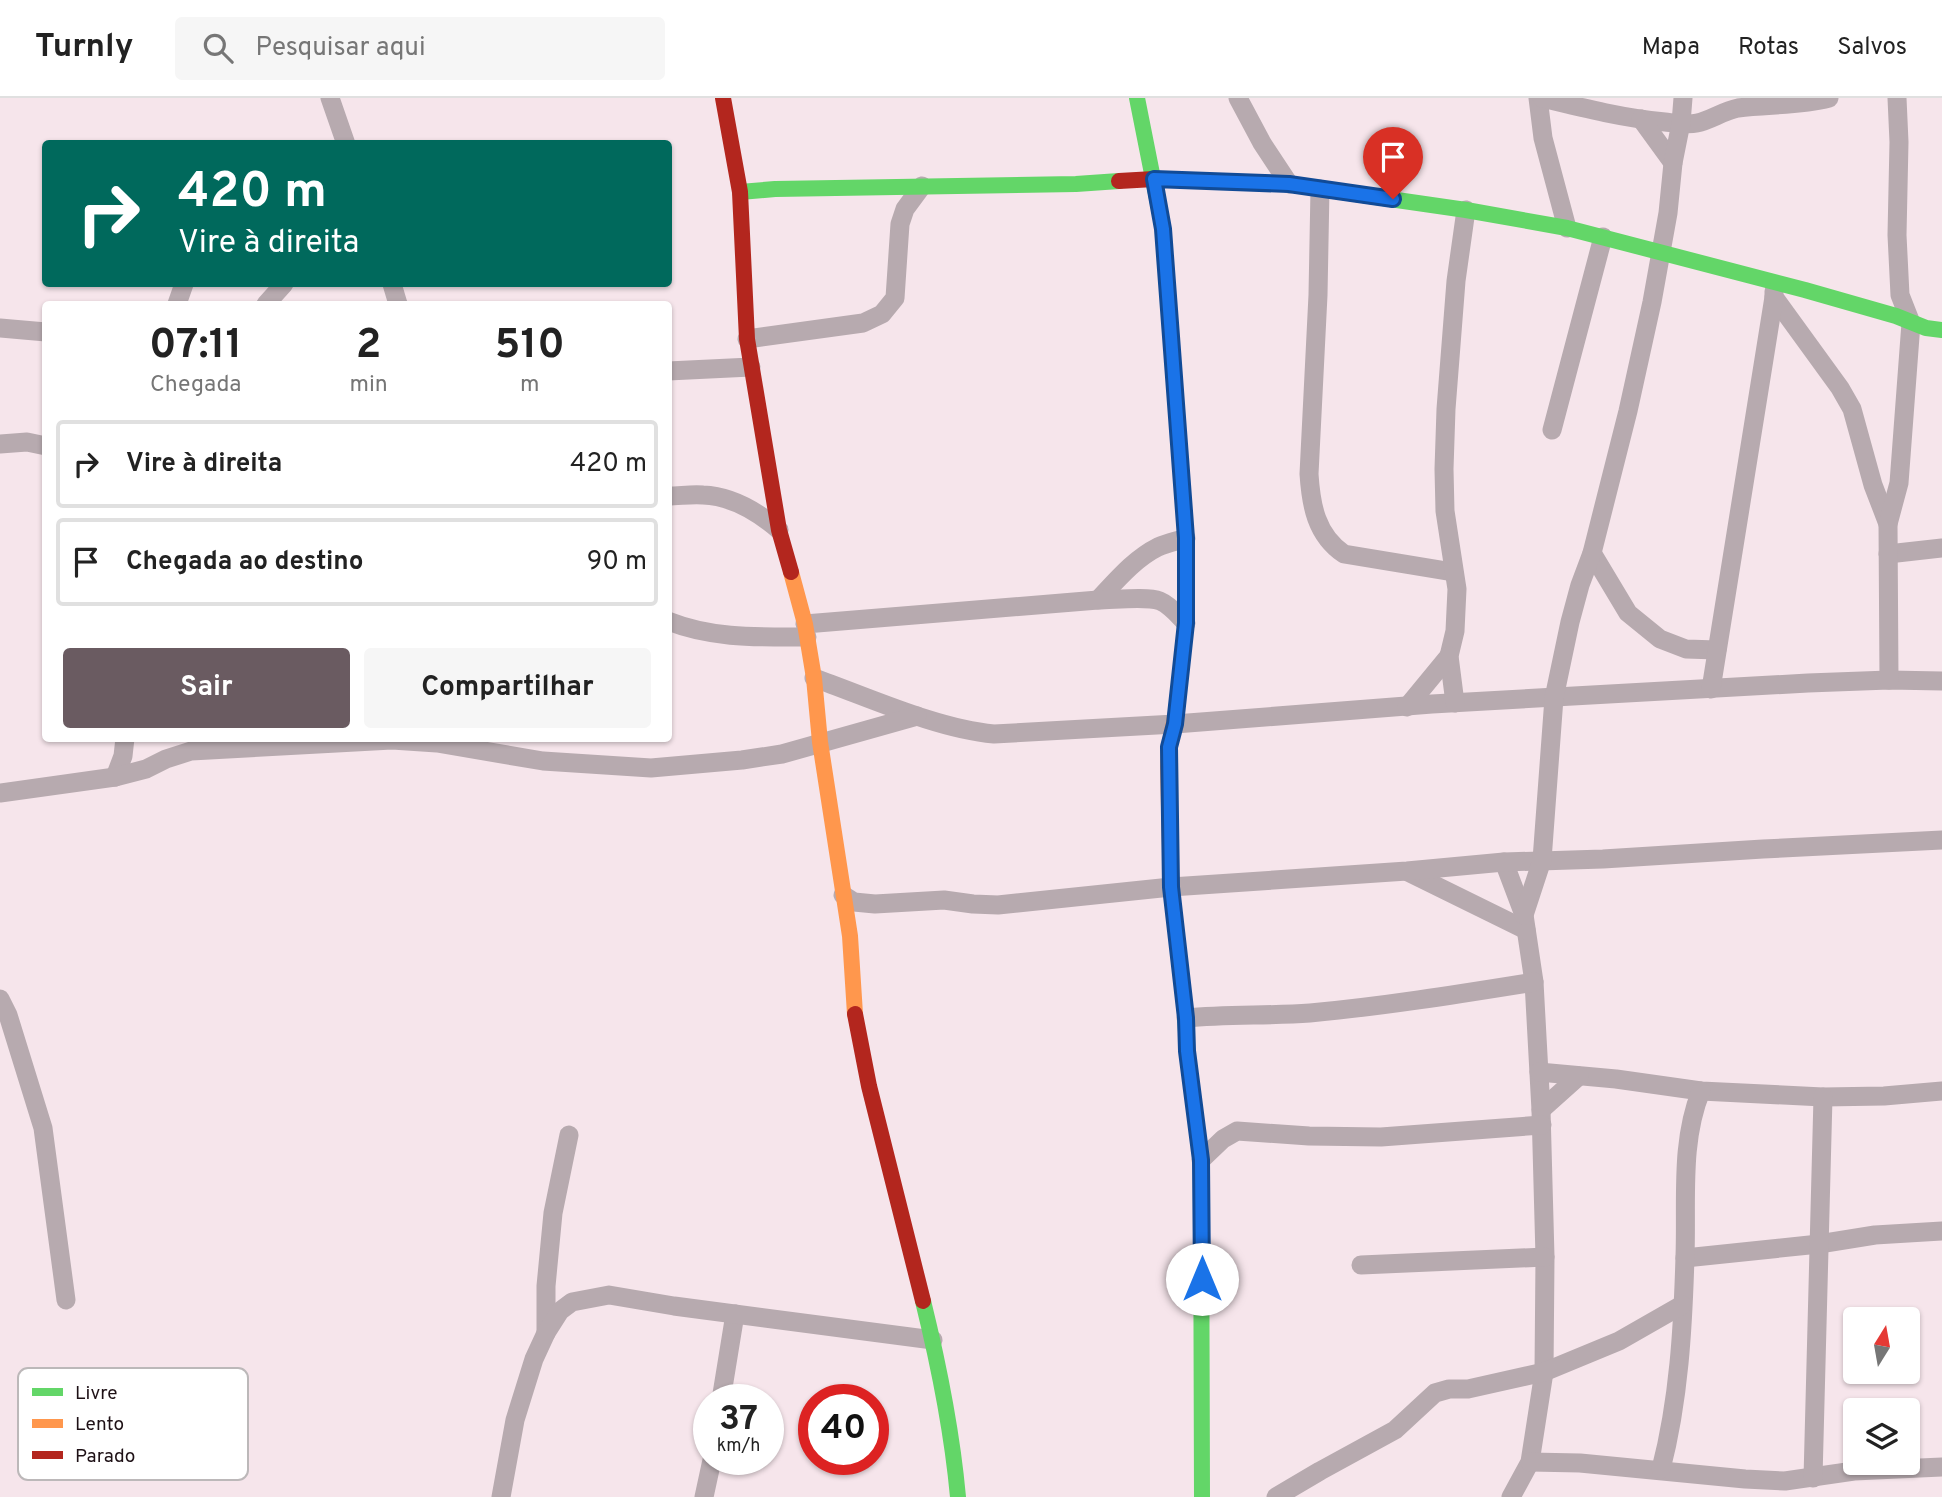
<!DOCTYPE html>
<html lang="pt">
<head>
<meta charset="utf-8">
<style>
  :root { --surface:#fff; --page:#f6f6f6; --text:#222; --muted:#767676; --line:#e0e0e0; --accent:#6a5b61 }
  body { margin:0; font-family:Overpass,sans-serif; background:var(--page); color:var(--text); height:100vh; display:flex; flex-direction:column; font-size:26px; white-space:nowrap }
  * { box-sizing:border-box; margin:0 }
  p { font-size:23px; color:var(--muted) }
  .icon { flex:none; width:38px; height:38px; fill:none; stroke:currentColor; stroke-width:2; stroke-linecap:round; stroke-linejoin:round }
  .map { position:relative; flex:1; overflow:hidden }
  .panel { position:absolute; left:42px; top:203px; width:630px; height:441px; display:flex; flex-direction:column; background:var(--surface); border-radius:7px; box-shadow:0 2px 5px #0004 }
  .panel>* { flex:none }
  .banner { position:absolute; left:42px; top:42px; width:630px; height:147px; border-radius:7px; box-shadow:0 2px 5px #0004; background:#00695c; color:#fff; overflow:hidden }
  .needle { width:46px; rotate:11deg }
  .tools { position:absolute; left:1843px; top:1209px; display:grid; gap:14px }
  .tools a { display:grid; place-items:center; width:77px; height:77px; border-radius:7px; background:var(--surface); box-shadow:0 2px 5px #0004; font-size:35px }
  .speed { position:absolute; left:693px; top:1286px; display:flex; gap:14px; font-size:35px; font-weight:700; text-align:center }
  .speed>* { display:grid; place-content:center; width:91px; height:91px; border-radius:50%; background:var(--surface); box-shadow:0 2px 5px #0004; line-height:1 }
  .speed small { font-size:18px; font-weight:400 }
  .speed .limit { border:10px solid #d22; background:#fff; color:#111 }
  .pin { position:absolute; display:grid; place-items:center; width:60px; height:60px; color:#fff; margin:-72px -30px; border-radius:50% 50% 50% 0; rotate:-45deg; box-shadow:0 0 7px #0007 }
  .pin .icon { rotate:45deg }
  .me { position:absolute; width:77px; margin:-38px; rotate:0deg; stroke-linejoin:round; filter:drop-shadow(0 0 5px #0008) }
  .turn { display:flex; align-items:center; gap:24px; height:147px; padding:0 21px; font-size:32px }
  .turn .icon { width:91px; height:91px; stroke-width:2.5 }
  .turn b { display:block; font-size:49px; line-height:60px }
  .eta { display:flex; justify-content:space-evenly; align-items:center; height:119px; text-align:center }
  .eta b { font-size:42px; font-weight:700; line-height:49px }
  .button { display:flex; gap:14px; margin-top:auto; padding:14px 21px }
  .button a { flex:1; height:80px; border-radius:7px; background:var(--accent); color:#fff; font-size:28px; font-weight:700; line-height:80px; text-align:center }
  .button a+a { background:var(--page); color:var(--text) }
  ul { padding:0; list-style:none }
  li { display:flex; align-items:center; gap:21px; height:88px; margin:0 14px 10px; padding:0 7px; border:4px solid var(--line); border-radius:7px }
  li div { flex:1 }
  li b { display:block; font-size:26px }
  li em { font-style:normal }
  header { display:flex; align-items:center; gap:42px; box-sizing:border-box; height:98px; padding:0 35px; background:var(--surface); border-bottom:2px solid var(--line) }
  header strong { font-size:33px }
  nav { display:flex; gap:38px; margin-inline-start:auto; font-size:24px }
  .search { width:490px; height:63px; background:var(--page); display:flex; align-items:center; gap:18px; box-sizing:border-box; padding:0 24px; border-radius:7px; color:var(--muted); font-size:26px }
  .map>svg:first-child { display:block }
</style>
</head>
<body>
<header>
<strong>Turnly</strong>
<div class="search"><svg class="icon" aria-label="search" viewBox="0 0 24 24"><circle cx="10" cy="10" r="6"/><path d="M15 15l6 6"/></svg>Pesquisar aqui</div>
<nav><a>Mapa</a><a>Rotas</a><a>Salvos</a></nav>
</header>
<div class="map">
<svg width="1942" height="1399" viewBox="0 0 1942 1399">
  <rect width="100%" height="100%" fill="#f6e5eb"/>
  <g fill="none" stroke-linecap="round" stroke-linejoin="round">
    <g stroke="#b7aaaf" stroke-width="19">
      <polyline points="330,0 346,46"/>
      <polyline points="1238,0 1262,45 1289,86"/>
      <polyline points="1538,0 1543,40 1567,130"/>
      <path d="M1542 0C1583 10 1623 20 1665 24 1675 25 1687 27 1697 25 1711 22 1723 13 1738 10 1768 6 1799 8 1829 0"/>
      <polyline points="1641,21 1673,65"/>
      <path d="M1320 91 1318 197 1309 376C1311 407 1316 437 1344 456L1453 474"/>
      <polyline points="392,186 398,206"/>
      <polyline points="1774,193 1774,199 1840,290 1852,311 1873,387 1888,426"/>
      <polyline points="177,206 184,186"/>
      <polyline points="266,206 284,186"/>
      <polyline points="0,230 46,234"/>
      <polyline points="747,241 863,225 882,216 895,200 900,126 905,111 922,88"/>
      <polyline points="668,273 751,269"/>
      <polyline points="1552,332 1603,139"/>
      <polyline points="0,346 27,344 46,348"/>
      <path d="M668 398C680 398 691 396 703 397 731 398 758 414 779 432"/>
      <polyline points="1592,455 1628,515 1660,541 1686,551 1717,552"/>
      <polyline points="1888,456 1942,450"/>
      <path d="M1098 502C1116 483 1134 461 1158 449 1167 445 1177 443 1186 440"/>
      <path d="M668 523C713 541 760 539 807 539"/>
      <path d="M805 526 1098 502C1114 502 1147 498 1160 503 1170 507 1179 518 1186 525"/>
      <path d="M814 580C868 599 937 631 994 636L1175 626 1432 606 1808 585 1889 582 1942 583"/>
      <polyline points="1889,582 1888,426 1899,385 1911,225 1900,197 1897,137 1899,44 1897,0"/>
      <polyline points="1711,591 1774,199"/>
      <polyline points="1455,605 1449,558 1455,533 1457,491 1445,413 1444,371 1446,311 1456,183 1466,112"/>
      <polyline points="1407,609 1449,558"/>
      <polyline points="115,679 123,658 125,640"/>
      <polyline points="0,695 115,679 146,671 166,661 191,653 392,642 437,645 543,663 651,670 742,662 782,656 917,618"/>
      <polyline points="1504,764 1524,817 1534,884 1541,1012 1545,1159 1544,1274 1530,1364 1511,1399"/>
      <polyline points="1408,774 1526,832"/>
      <polyline points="843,797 854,804 875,806 944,802 973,806 998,807 1171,789 1407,773 1504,764 1603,761 1763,751 1942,742"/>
      <polyline points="1524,817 1542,762 1554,600 1570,524 1580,487 1592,455 1628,313 1652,204 1668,115 1673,65 1681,25 1683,0"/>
      <polyline points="0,901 8,917 43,1030 66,1202"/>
      <path d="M1186 920C1227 916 1268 918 1310 915 1385 908 1459 896 1534 884"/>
      <polyline points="1539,974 1616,981 1701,993 1823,999 1884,998 1942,993"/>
      <polyline points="1541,1012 1579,978"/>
      <polyline points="1201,1062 1223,1041 1237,1033 1309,1038 1381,1039 1542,1027"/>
      <polyline points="1685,1160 1819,1146 1875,1137 1942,1133"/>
      <polyline points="1361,1167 1545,1159"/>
      <polyline points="546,1235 546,1188 553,1115 569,1037"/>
      <polyline points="721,1302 735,1216"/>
      <polyline points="1530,1364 1580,1365 1745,1381 1785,1383 1854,1373 1942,1369"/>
      <path d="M1661 1371C1679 1302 1683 1229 1685 1158 1687 1103 1680 1044 1701 993"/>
      <polyline points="1813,1380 1823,999"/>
      <polyline points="501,1399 515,1322 534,1261 546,1235 560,1213 572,1204 609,1197 674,1208 933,1242"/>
      <polyline points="704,1399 712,1362"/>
      <polyline points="1276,1399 1320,1373 1395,1332 1435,1295 1449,1291 1468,1291 1544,1274 1619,1243 1682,1207"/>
    </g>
    <g stroke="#63d668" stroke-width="16">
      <polyline points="1137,0 1163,131 1186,440 1186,525 1176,614"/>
      <polyline points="740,94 775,91 1076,86 1119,83"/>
      <polyline points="1376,99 1466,112 1567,130 1805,192 1896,218 1926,230 1942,232"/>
      <polyline points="1185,914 1187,953 1201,1062 1202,1399"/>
      <path d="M923 1203C939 1268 952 1333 958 1399"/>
    </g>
    <g stroke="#ff974d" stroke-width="16">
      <polyline points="791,474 805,526 814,580 820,644 850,838 855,916"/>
      <polyline points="1176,614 1169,649 1168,669 1171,789 1185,914"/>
    </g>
    <g stroke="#b3261e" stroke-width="16">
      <polyline points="723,0 740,94 747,241 779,432 791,474"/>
      <polyline points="1119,83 1154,81 1289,86 1376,99"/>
      <polyline points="855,916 869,988 923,1203"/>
    </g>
  </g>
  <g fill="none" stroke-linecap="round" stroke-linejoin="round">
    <g stroke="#114b97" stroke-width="18">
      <polyline id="route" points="1202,1181 1201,1062 1187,953 1186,920 1171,789 1169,649 1175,626 1186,525 1186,440 1163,131 1154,81 1289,86 1393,101"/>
    </g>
    <use href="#route" stroke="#1a73e8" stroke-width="12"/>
  </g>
  <rect x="18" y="1270" width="230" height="112" rx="10" fill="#fff" stroke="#bcb8b9" stroke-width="2"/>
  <rect x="32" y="1290" width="31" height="8" fill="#63d668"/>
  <rect x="32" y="1321" width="31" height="9" fill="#ff974d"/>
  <rect x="32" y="1353" width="31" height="8" fill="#b3261e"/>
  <g font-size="19" fill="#1e1116">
    <text x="75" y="1301">Livre</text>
    <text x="75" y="1332">Lento</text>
    <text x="75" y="1364">Parado</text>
  </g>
</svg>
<div class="tools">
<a><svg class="needle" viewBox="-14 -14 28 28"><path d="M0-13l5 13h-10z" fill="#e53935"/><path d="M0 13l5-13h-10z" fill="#767676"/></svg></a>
<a><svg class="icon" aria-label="layers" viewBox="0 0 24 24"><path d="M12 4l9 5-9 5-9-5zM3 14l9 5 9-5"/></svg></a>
</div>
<div class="speed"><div>37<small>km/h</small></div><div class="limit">40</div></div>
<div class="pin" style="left:1393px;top:101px;background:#d93025"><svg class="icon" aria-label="arrive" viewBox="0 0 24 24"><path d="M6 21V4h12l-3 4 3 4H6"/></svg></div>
<svg class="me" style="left:1202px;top:1181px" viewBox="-20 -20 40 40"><circle r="19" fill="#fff"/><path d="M0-13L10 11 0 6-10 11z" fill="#1a73e8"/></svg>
<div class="banner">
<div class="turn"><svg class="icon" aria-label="right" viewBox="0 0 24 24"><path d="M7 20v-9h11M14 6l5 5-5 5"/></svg><div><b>420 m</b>Vire à direita</div></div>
</div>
<section class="panel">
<div class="eta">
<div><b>07:11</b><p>Chegada</p></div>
<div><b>2</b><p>min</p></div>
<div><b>510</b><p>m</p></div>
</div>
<ul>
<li><svg class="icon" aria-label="right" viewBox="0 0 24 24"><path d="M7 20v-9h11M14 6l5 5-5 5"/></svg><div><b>Vire à direita</b></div><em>420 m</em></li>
<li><svg class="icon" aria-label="arrive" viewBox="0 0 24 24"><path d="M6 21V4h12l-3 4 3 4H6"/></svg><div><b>Chegada ao destino</b></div><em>90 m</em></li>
</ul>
<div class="button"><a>Sair</a><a>Compartilhar</a></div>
</section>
</div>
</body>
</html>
